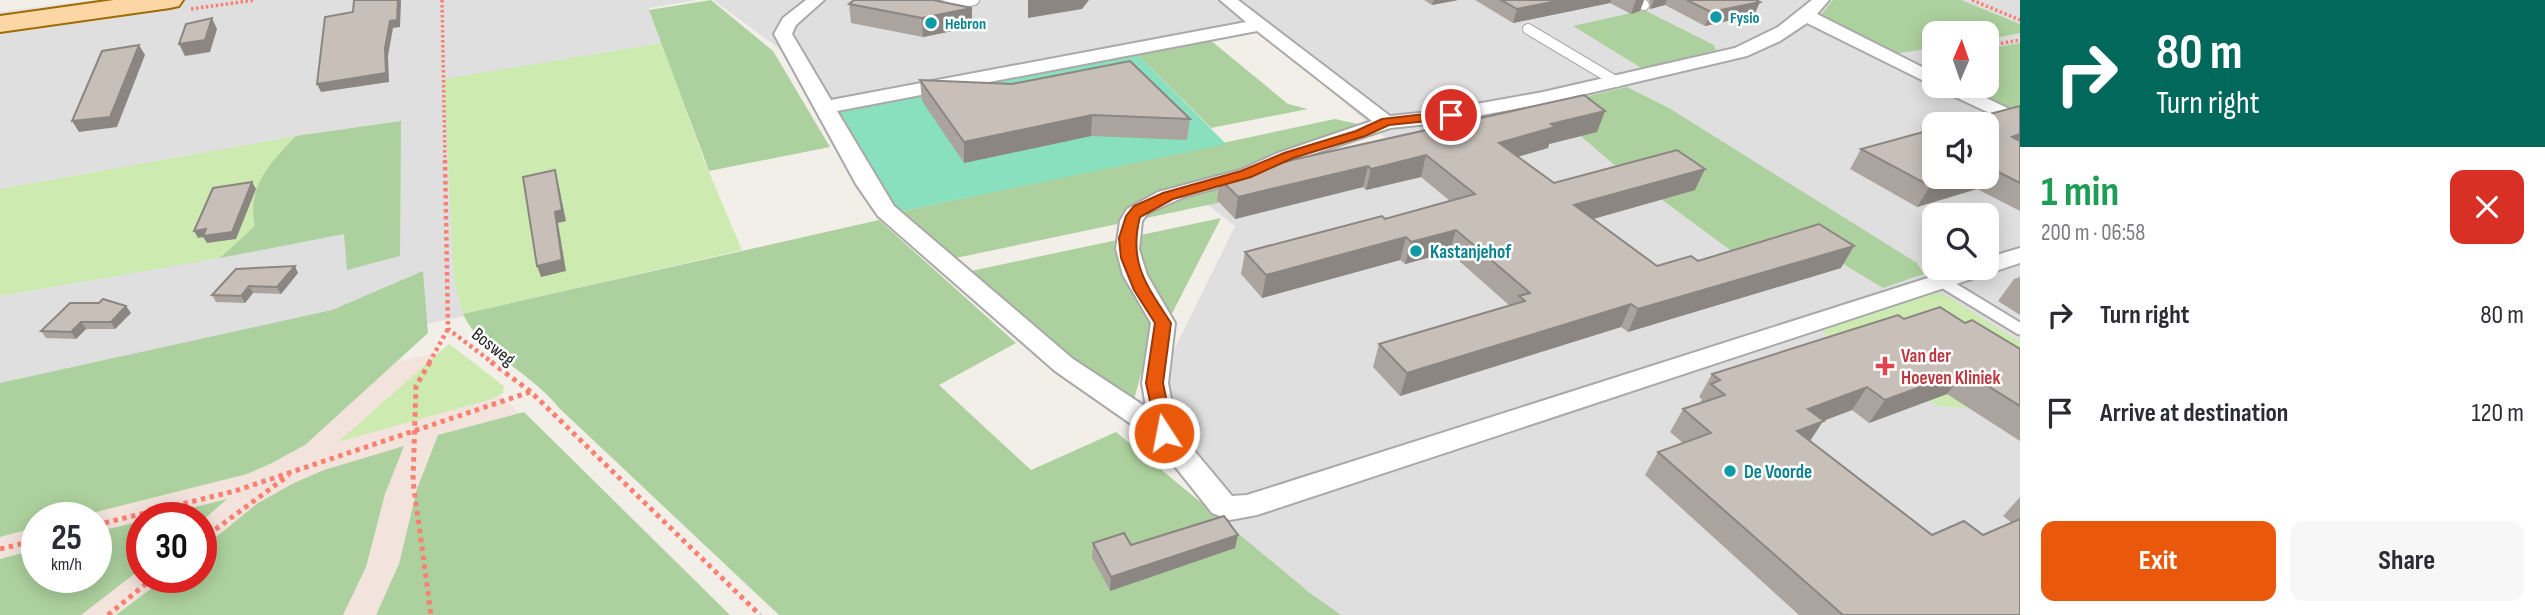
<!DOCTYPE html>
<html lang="en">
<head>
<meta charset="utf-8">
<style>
  :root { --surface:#fff; --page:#f7f7f7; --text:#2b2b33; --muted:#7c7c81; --accent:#ea580c }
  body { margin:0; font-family:"Sofia Sans Condensed",sans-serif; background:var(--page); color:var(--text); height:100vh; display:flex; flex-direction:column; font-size:26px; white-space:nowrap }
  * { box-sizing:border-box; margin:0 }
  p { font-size:23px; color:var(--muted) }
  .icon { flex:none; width:38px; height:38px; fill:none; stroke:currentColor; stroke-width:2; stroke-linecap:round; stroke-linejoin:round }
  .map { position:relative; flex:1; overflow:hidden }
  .drawer { display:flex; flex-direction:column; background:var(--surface); width:525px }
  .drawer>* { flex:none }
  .guide { background:#00695c; color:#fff; overflow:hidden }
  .needle { width:46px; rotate:2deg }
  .fabs { position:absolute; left:1922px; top:21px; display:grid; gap:14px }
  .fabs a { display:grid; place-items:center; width:77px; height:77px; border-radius:14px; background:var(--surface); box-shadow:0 4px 18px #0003; font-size:35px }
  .speed { position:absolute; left:21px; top:502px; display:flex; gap:14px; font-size:35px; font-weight:700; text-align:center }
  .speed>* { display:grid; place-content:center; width:91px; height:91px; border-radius:50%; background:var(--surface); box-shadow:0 4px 18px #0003; line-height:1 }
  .speed small { font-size:18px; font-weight:400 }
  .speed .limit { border:10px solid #d22; background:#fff; color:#111 }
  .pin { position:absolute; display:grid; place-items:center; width:60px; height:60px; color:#fff; margin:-30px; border:4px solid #fff; border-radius:50%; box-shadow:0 2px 7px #0007 }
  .me { position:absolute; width:77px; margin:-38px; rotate:349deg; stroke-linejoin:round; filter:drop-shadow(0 0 5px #0008) }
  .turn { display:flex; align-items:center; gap:24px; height:147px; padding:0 21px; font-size:32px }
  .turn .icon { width:91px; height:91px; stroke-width:2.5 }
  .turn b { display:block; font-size:49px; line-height:60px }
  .round { display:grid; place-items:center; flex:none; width:74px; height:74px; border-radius:14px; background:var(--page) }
  .headline { display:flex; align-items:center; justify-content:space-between; height:119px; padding:0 21px }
  h1 { font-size:42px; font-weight:700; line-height:52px; color:#1e9e55 }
  .primary-button { display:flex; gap:14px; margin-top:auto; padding:14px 21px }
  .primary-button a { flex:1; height:80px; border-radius:14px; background:var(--accent); color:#fff; font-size:28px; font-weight:700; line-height:80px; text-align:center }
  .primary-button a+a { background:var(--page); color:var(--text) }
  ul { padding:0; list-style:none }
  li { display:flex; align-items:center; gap:21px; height:98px; padding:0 21px }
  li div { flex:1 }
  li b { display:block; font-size:26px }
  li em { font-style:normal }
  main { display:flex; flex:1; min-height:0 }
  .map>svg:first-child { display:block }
</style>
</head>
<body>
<main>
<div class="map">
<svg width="2020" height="615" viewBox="0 0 2020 615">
  <rect width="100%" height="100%" fill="#f2efe9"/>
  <g fill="#e0dfdf" fill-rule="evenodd">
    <polygon points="95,0 698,0 649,8 736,250 455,318 0,413 0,12"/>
    <path d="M713 0H2020V615H1047L1019 585 1224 503 1141 417 1235 226 1188 190 1395 146 1258 29 820 112 780 49ZM1934 33H1986V86H1934ZM1934 124H1986V177H1934ZM1934 215H1986V268H1934Z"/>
  </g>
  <path fill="#f3e3dd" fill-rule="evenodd" d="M449 350 514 408 721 615H0V453ZM37 518H96V578H37ZM142 518H201V578H142Z"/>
  <g fill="#cdebb0">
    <polygon points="662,43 703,158 742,250 463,314 454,279 444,79"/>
    <path d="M296 136C273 161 246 189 256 226L220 258 0 296V189Z"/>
    <polygon points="1934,291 1947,296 2020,342 2020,398 1977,409 1940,406 1910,392 1833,342 1822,331"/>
    <polygon points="449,344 504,386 503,393 492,399 338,442"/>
  </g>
  <g fill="#add19e">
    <polygon points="711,0 773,51 830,147 709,171 649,10"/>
    <polygon points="1833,0 1961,0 2020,24 2020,33 1986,40 1986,33 1934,33 1934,48 1892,54 1819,17"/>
    <polygon points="1644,10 1714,45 1716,50 1643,69 1573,26"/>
    <polygon points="1209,39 1288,104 1308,109 1211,128 1136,53"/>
    <polygon points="2020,43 2020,114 1959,86 1986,86 1986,49"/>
    <polygon points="1627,87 1669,108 1917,263 1924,274 1883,288 1805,241 1737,255 1612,163 1546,106"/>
    <polygon points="1335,119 1376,128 1317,147 1232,200 951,259 898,212"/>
    <path d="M401 121 400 256 347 270 344 234 220 258 255 226C246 187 271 162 296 136Z"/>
    <polygon points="1221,218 1141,374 1131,410 966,272"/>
    <path d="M879 220 1016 343 939 385 1031 470 1116 432 1310 593 1341 615H779L559 408C533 374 479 351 463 314Z"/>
    <polygon points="423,271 428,333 305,445 272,463 247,474 72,518 37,518 37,527 0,537 0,383 332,310"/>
    <polygon points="524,412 730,615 376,615 399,564 417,489 438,435"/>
    <polygon points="404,446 385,494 366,567 343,615 116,615 165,578 201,578 201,549 258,503 294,483 324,470"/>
    <polygon points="227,499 201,522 201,518 152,518"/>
    <polygon points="142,521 142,568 81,615 0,615 0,559 37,549 37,578 96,578 96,532"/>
  </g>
  <polygon fill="#88e0be" points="1136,53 1226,144 898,212 888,203 835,110"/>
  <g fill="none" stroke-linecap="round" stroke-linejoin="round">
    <g stroke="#a9a9a9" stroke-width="12">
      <g id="service-far1">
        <polyline points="1634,0 1644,5"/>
        <polyline points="935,7 974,0"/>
        <polyline points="1528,29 1617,82"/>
      </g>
    </g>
    <g stroke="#a9a9a9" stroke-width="15">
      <polyline id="service" points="1941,281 2020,329"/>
    </g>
    <g stroke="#a9a9a9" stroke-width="4">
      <g id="minor">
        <path d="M806 0H824L796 25 792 34 831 100 1246 22 1220 0H1238L1390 116 1438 111 1543 92 1735 48 1778 27 1812 0H1829L1817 14 1934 73V86L1807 23 1780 41 1747 56 1543 104 1438 123 1390 128 1292 161 1254 178 1184 197 1148 213 1142 221 1139 249 1147 275 1175 323 1168 383 1177 430 1232 496 1247 495 1959 268H1986V258L2020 248V263L1257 515 1230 520 1212 513 1154 440 1055 371 878 216 856 184 774 34 783 18ZM1257 31 1372 121 1278 153 1240 170 1158 192 1127 209 1120 221 1116 249 1123 275 1151 323 1142 383 1146 407 1073 359 894 206 837 111Z"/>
        <polygon points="1938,86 1961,86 2020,114 2020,127 1940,90"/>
      </g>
    </g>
    <g stroke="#a06b00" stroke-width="4">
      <polygon id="primary" points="114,0 183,0 179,6 170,8 0,32 0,16"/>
    </g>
    <g stroke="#fa8072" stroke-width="3.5" stroke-dasharray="2.5 2.5" stroke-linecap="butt">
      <polyline points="442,0 445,162"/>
      <polyline points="1972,0 2020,20"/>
      <polyline points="191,9 255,0"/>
      <polyline points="1986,46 2020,40"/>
    </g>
    <g stroke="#fa8072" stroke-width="4.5" stroke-dasharray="3.5 3.5" stroke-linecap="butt">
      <polyline points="445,160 448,329 493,363"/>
      <polyline points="429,363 448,329"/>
    </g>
    <g stroke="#fa8072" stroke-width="5" stroke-dasharray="4.5 4.5" stroke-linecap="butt">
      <polyline points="430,362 416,386 413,481 431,615"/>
      <polyline points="491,362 531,392 760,615"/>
      <polyline points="96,525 235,491 530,392"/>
      <polyline points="201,540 289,475"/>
      <polyline points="0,549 37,540"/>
      <polyline points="108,615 153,578"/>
    </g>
    <use href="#service-far1" stroke="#fff" stroke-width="10"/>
    <use href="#service" stroke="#fff" stroke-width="11"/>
    <use href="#minor" fill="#fff" fill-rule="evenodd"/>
    <use href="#primary" fill="#fcd6a4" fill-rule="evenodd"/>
  </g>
  <g fill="#aba49e">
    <polygon points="1424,0 1458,0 1432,5"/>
    <polygon points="1475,0 1644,0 1640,11 1631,14 1610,3 1513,23"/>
    <polygon points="1649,0 1756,0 1760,2 1754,15 1705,26 1665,5 1650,9"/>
    <polygon points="849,4 972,8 972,27 923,37 851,23"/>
    <polygon points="920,80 1190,119 1187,140 1091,136 964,163 922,101"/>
    <polygon points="2020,106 2020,211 1977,189 1917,207 1850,169 1861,149 1934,177 1986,177 1986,124"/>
    <polygon points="1605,111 1597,132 1549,144 1548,148 1518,157 1554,183 1695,190 1593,219 1657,266 1698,261 1841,268 1628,332 1621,327 1400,396 1373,367 1379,344 1510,306 1449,252 1405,264 1400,260 1262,298 1241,274 1245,252 1385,219 1450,201 1421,177 1366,190 1363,187 1235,219 1217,200 1220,179"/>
    <polygon points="298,273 281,294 253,293 245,303 216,302 212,295"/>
    <polygon points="2020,277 2020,315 1998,301 2014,279"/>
    <polygon points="70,303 131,313 115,329 86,329 76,339 46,338 41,331"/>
    <polygon points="1904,319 1965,323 2020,349 2020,441 1947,394 1869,423 1852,410 1823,421 1810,441 1932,535 1983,535 2012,523 2003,516 2020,497 2020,615 1799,615 1645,475 1658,452 1683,443 1670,432 1683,409 1700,403 1702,399 1699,397 1712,374"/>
    <polygon points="1093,543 1131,545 1235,548 1110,591 1092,557"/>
  </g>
  <g fill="#8b8681">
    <polygon points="398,0 401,0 401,2 400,27 393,28 388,56 389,82 321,92 317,84 385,48 390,21"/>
    <polygon points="1028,0 1089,0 1082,9 1028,18"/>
    <polygon points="1434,0 1458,0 1432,5"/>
    <polygon points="1562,0 1611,0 1610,3 1513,23 1517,9"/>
    <polygon points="1636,0 1644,0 1640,11 1631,14"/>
    <polygon points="1654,0 1667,0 1665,5 1650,9"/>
    <polygon points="1760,2 1754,15 1705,26 1711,12"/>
    <polygon points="972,8 972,27 923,37 922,18"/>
    <polygon points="212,18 217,29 210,52 185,56 179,44"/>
    <polygon points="139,45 145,55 117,127 79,132 72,121"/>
    <polygon points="1605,111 1597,132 1549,144 1548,148 1492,164 1499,143 1551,124"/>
    <polygon points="1092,115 1091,136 964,163 964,142"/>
    <polygon points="2020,134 2020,151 2012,137"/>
    <polygon points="1426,155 1421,177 1366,190 1371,169"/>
    <polygon points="1368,166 1363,187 1235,219 1238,197"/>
    <polygon points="1705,169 1695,190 1565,227 1574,205"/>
    <polygon points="555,170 558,182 566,221 558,223 566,271 541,277 537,266"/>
    <polygon points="1962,177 1985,177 1977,189 1917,207 1930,186"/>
    <polygon points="252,182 256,189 236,239 207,243 203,237 198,238 194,231"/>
    <polygon points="1456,230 1449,252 1405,264 1411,242"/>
    <polygon points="1406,237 1400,260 1262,298 1266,275"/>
    <polygon points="1854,246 1841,268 1628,332 1638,309"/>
    <polygon points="295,266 298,273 281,294 277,287"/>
    <polygon points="249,286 253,293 245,303 241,296"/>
    <polygon points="1631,304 1621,327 1400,396 1407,373"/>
    <polygon points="126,306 131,313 115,329 111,322"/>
    <polygon points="81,322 86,329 76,339 71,332"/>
    <polygon points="1964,371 1947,394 1869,423 1885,400"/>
    <polygon points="1867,387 1852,410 1823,421 1808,444 1782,454 1808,409"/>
    <polygon points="1238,535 1235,548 1110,591 1111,577"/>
  </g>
  <g fill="#c7bfb8" stroke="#8b8681" stroke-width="2">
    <polygon points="354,0 398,0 397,20 390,21 385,48 386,73 317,84 325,17 353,12"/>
    <polygon points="854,0 933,0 972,8 922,18 849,4"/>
    <polygon points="1501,0 1562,0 1517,9"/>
    <polygon points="1687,0 1756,0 1760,2 1711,12"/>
    <polygon points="212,18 205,40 179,44 186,24"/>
    <polygon points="139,45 110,117 72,121 102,51"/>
    <polygon points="1130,61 1190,119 1092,115 964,142 920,80 1012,84"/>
    <polygon points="1584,95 1605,111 1551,124 1555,127 1499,143 1554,183 1677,150 1705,169 1574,205 1657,266 1691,256 1698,261 1819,224 1854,246 1638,309 1631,304 1407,373 1379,344 1525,301 1519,296 1530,293 1456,230 1411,242 1406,237 1266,275 1245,252 1382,216 1385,219 1475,194 1426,155 1371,169 1368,166 1238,197 1220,179 1296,159"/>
    <polygon points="2020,106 2020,134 2012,137 2020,141 2020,183 1991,168 1986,169 1986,124 1952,124"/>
    <polygon points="1934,129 1934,177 1962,177 1930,186 1861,149"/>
    <polygon points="555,170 562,210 555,212 562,260 537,266 523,177"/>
    <polygon points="252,182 232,232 203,236 206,229 194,231 213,188"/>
    <polygon points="295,266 277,287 249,286 241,296 212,295 236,269"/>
    <polygon points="103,299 126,306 111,322 81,322 71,332 41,331 70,303 99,303"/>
    <polygon points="1940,307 1965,323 1972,320 2020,349 2020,406 1964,371 1885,400 1867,387 1808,409 1824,421 1797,431 1932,535 1964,521 1983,535 2020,519 2020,615 1843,615 1658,452 1711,433 1683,409 1725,395 1711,384 1720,380 1712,374 1898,315 1904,319"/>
    <polygon points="1224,516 1238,535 1111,577 1093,543 1124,533 1131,545"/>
  </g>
  <path fill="#ea580c" stroke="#983908" stroke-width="2" d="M1451 111 1456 112V118L1389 125 1365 136 1293 158 1251 177 1173 199 1140 217C1128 263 1147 286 1171 323L1163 383 1173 433 1171 437H1158L1146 383 1155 323 1134 290 1121 258 1119 238 1126 216 1134 206 1163 193 1241 171 1284 153 1356 131 1382 119Z"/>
  <g fill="#0f9aa8" stroke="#fff" stroke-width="2.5">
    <circle cx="1716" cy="17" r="7"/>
    <circle cx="931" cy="23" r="7"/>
    <circle cx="1416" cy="251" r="7"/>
    <circle cx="1730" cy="471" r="7"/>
  </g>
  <path fill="#e0444e" stroke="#fff" stroke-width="2.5" d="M1881.5 355.5h7v7h7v7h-7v7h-7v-7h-7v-7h7z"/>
  <g text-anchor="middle" stroke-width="5" stroke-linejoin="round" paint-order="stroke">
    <g font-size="16" font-weight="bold" fill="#0d838f" stroke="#fff" text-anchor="start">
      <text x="1730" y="23">Fysio</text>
      <text x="945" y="29">Hebron</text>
    </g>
    <g font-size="19" font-weight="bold" fill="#0d838f" stroke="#fff" text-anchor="start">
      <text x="1430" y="258">Kastanjehof</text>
      <text x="1744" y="478">De Voorde</text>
    </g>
    <g font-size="19" fill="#222" stroke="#fff">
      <text transform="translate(494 346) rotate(38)" y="7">Bosweg</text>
    </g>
    <g font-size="19" font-weight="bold" fill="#be3a42" stroke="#fff" text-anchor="start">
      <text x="1901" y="362">Van der<tspan x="1901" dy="22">Hoeven Kliniek</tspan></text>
    </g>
  </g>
</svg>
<div class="fabs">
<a><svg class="needle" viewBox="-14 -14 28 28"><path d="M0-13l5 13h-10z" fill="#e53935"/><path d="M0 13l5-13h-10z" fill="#7c7c81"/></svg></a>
<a><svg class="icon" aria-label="sound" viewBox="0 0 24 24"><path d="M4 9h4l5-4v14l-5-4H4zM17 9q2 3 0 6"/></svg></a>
<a><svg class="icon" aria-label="search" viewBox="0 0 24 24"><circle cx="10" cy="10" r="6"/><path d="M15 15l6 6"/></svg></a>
</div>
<div class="speed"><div>25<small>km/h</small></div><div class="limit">30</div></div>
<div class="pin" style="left:1451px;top:115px;background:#d93025"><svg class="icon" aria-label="arrive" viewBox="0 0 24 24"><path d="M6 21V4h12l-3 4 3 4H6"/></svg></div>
<svg class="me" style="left:1164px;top:433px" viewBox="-20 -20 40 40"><circle r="17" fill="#ea580c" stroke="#fff" stroke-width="3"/><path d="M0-11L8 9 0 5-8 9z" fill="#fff"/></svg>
</div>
<section class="drawer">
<div class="guide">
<div class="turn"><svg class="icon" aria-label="right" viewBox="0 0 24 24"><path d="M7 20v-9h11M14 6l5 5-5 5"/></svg><div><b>80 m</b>Turn right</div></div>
</div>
<div class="headline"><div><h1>1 min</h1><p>200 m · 06:58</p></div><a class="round" style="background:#d93025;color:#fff"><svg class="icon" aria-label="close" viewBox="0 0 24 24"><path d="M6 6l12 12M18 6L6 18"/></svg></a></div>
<ul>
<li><svg class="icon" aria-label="right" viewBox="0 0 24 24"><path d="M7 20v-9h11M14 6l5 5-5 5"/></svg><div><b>Turn right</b></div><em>80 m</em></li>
<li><svg class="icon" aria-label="arrive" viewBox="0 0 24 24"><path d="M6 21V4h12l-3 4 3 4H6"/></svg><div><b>Arrive at destination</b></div><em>120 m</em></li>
</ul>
<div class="primary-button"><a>Exit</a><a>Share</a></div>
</section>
</main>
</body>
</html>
